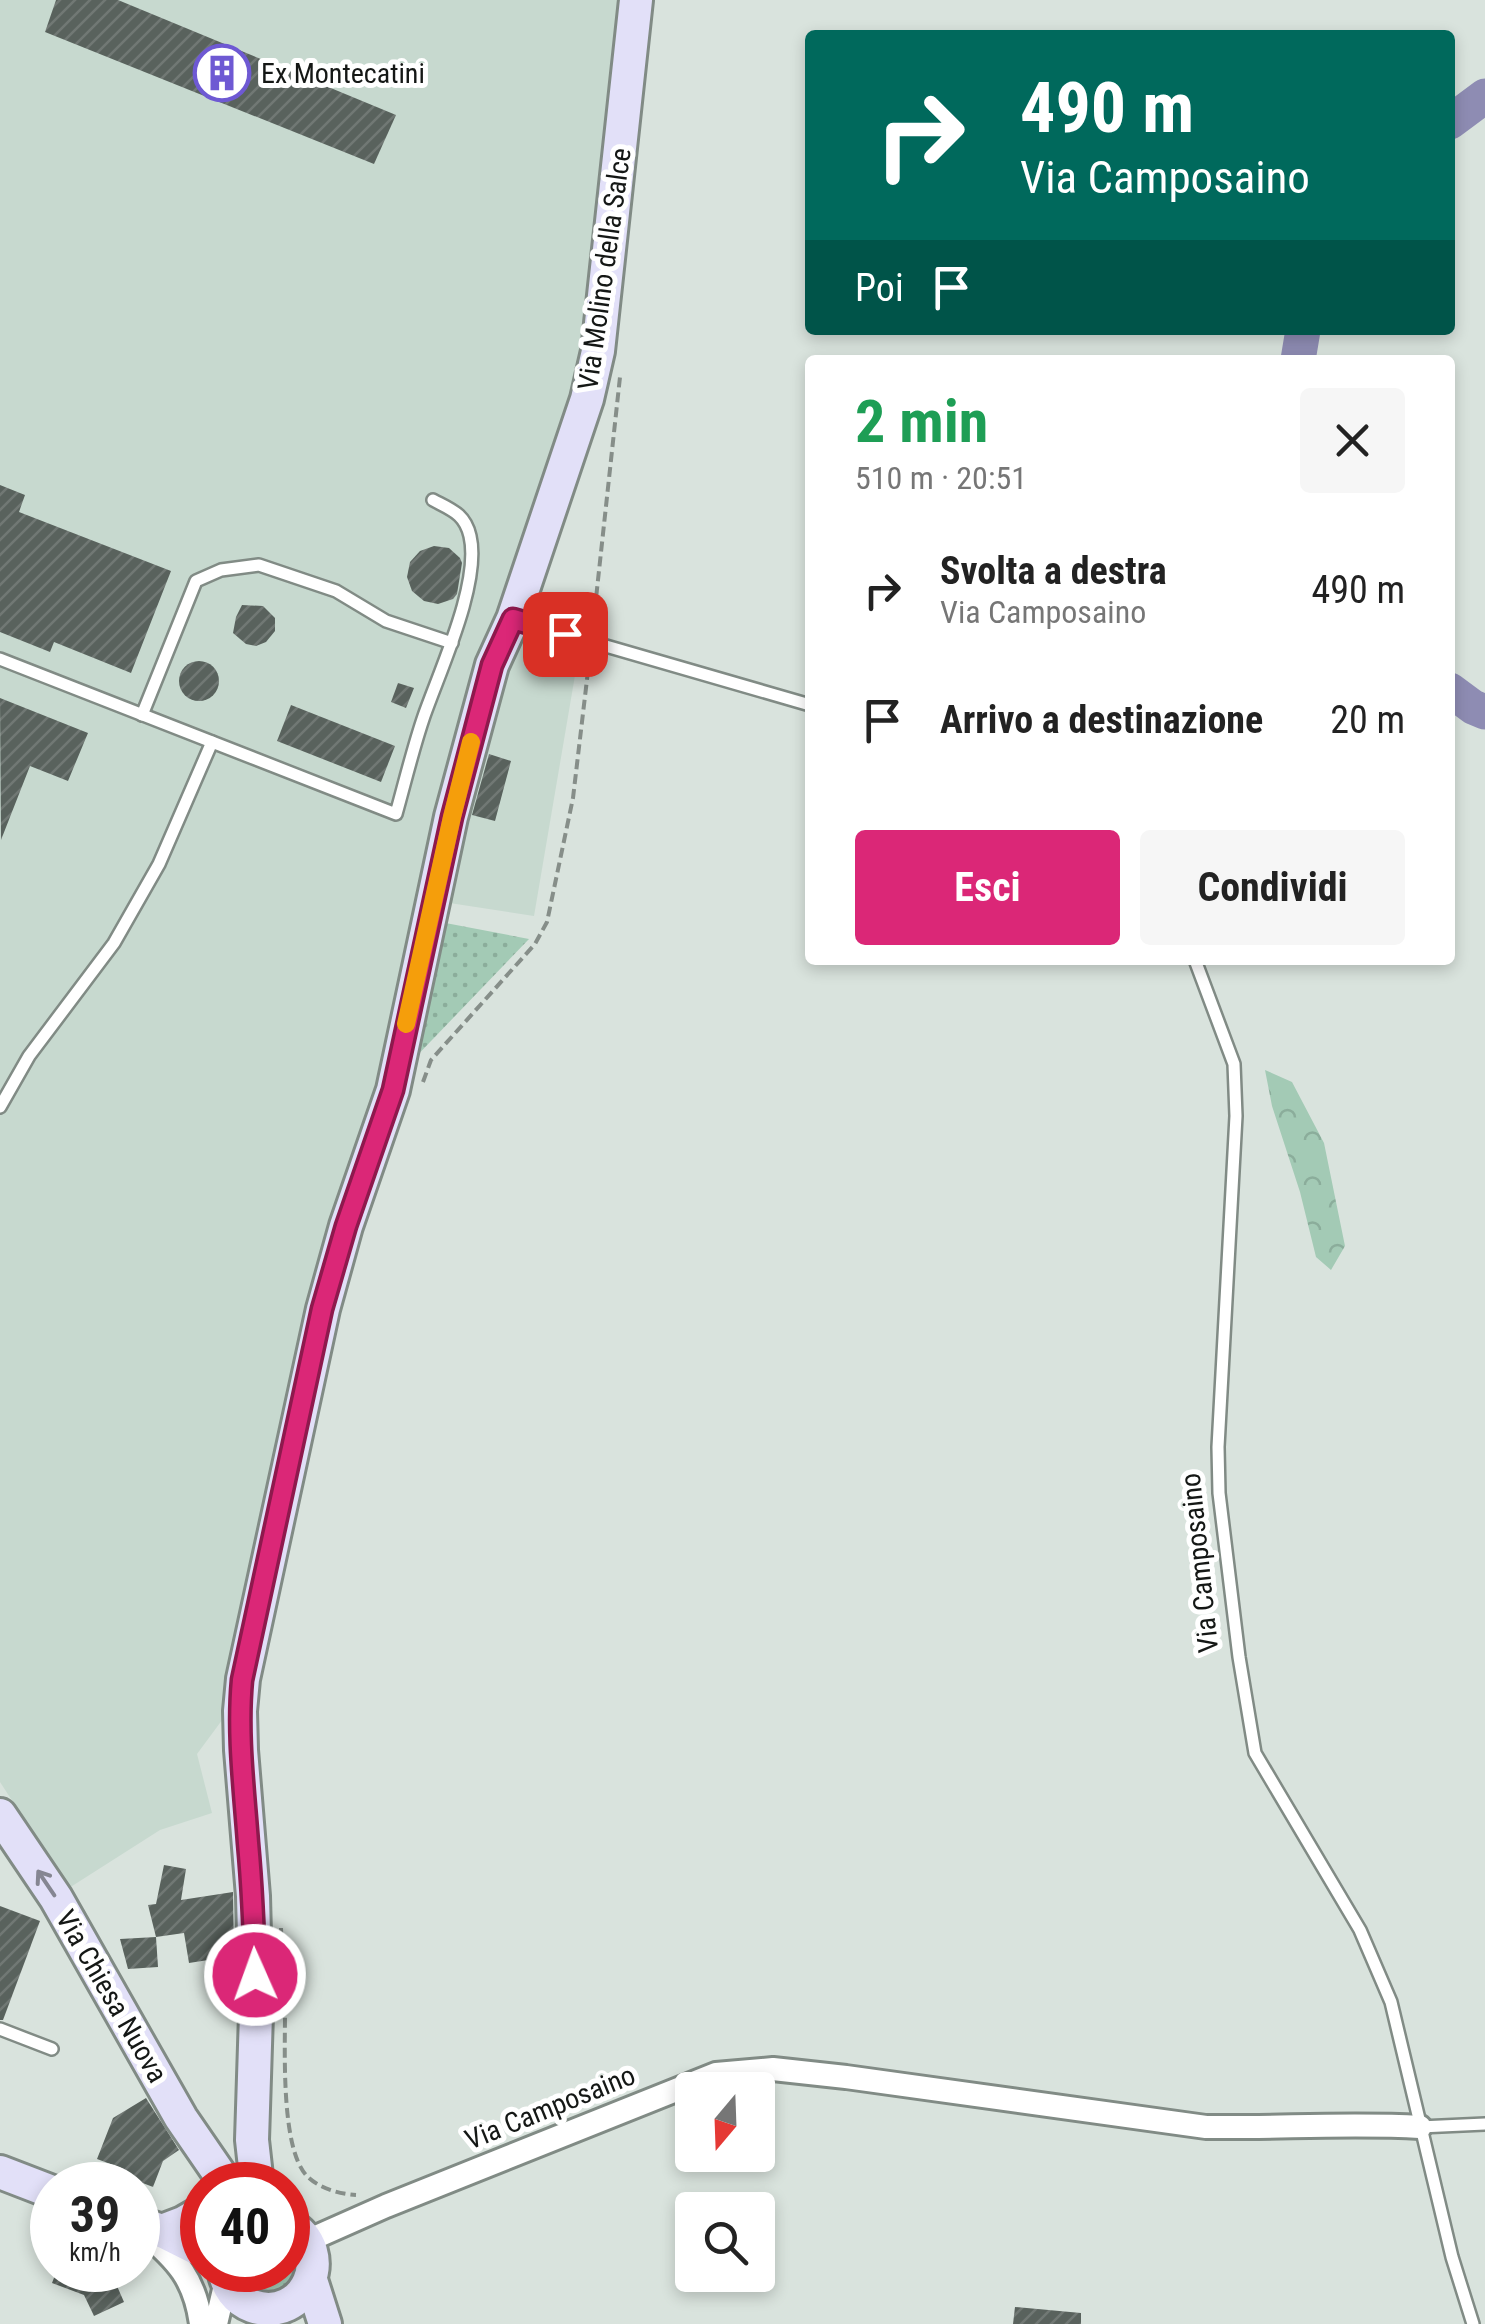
<!DOCTYPE html>
<html lang="it">
<head>
<meta charset="utf-8">
<style>
  :root { --surface:#fff; --page:#f6f6f6; --text:#222; --muted:#767676; --accent:#db2777 }
  body { margin:0; font-family:"Roboto Condensed",sans-serif; background:var(--page); color:var(--text); height:100vh; display:flex; flex-direction:column; font-size:38px; white-space:nowrap }
  * { box-sizing:border-box; margin:0 }
  p { font-size:32px; color:var(--muted) }
  .icon { flex:none; width:55px; height:55px; fill:none; stroke:currentColor; stroke-width:2; stroke-linecap:round; stroke-linejoin:round }
  .map { position:relative; flex:1; overflow:hidden }
  .side { position:absolute; left:805px; top:355px; width:650px; height:610px; display:flex; flex-direction:column; background:var(--surface); border-radius:10px; box-shadow:0 5px 15px #0003 }
  .side>* { flex:none }
  .hud { position:absolute; left:805px; top:30px; width:650px; height:305px; border-radius:10px; box-shadow:0 5px 15px #0003; background:#00695c; color:#fff; overflow:hidden }
  .needle { width:65px; rotate:199deg }
  .buttons { position:absolute; left:675px; top:2072px; display:grid; gap:20px }
  .buttons a { display:grid; place-items:center; width:100px; height:100px; border-radius:10px; background:var(--surface); box-shadow:0 5px 15px #0003; font-size:50px }
  .speed { position:absolute; left:30px; top:2162px; display:flex; gap:20px; font-size:50px; font-weight:700; text-align:center }
  .speed>* { display:grid; place-content:center; width:130px; height:130px; border-radius:50%; background:var(--surface); box-shadow:0 5px 15px #0003; line-height:1 }
  .speed small { font-size:25px; font-weight:400 }
  .speed .limit { border:15px solid #d22; background:#fff; color:#111 }
  .pin { position:absolute; display:grid; place-items:center; width:85px; height:85px; color:#fff; margin:-42px; border-radius:20px; box-shadow:0 5px 15px #0006 }
  .me { position:absolute; width:110px; margin:-55px; rotate:358deg; stroke-linejoin:round; filter:drop-shadow(0 0 8px #0008) }
  .turn { display:flex; align-items:center; gap:35px; height:210px; padding:0 50px; font-size:45px }
  .turn .icon { width:130px; height:130px; stroke-width:2.5 }
  .turn b { display:block; font-size:70px; line-height:85px }
  .then { display:flex; align-items:center; height:95px; padding:0 50px; background:#0003; gap:20px; font-size:38px }
  .round { display:grid; place-items:center; flex:none; width:105px; height:105px; border-radius:10px; background:var(--page) }
  .headline { display:flex; align-items:center; justify-content:space-between; height:170px; padding:0 50px }
  h1 { font-size:60px; font-weight:700; line-height:75px; color:#1e9e55 }
  .cta { display:flex; gap:20px; margin-top:auto; padding:20px 50px }
  .cta a { flex:1; height:115px; border-radius:10px; background:var(--accent); color:#fff; font-size:40px; font-weight:700; line-height:115px; text-align:center }
  .cta a+a { background:var(--page); color:var(--text) }
  ul { padding:0; list-style:none }
  li { display:flex; align-items:center; gap:30px; height:130px; padding:0 50px }
  li div { flex:1 }
  li b { display:block; font-size:38px }
  li em { font-style:normal }
  .map>svg:first-child { display:block }
</style>
</head>
<body>
<div class="map">
<svg width="1485" height="2324" viewBox="0 0 1485 2324">
  <defs>
    <pattern id="grass-dots" width="8" height="8" patternUnits="userSpaceOnUse" patternTransform="scale(2.5)"><rect width="8" height="8" fill="#a3cab5"/><path d="M2 2h.1M6 6h.1" fill="none" stroke="#8bad9b" stroke-width="1.8" stroke-linecap="round"/></pattern>
    <pattern id="forest-crowns" width="20" height="18" patternUnits="userSpaceOnUse" patternTransform="scale(2.5)"><rect width="20" height="18" fill="#a3cab5"/><path d="M2 6a3 3 0 1 1 6 0M12 15a3 3 0 1 1 6 0" fill="none" stroke="#8bad9b"/></pattern>
    <pattern id="building-hatch" width="6" height="6" patternUnits="userSpaceOnUse" patternTransform="scale(2.5)"><rect width="6" height="6" fill="#59625d"/><path d="M-1 1l2-2M0 6l6-6M5 7l2-2" fill="none" stroke="#717874"/></pattern>
  </defs>
  <rect width="100%" height="100%" fill="#d9e3dd"/>
  <g fill="#c7d9cf">
    <polygon points="0,0 622,0 590,350 231,1708 197,1754 212,1813 160,1830 69,1888 0,1782"/>
    <polygon points="518,630 580,646 534,916 443,902"/>
  </g>
  <g fill="url(#grass-dots)">
    <polygon points="435,921 529,939 408,1065"/>
    <polygon points="288,2240 300,2264 287,2291 256,2295 236,2270 288,2270"/>
  </g>
  <polygon fill="url(#forest-crowns)" points="1265,1070 1292,1082 1324,1143 1345,1246 1331,1270 1316,1257 1300,1192 1272,1106"/>
  <g fill="none" stroke-linecap="round" stroke-linejoin="round">
    <g stroke="#8e8cb3" stroke-width="35">
      <polyline points="1450,122 1485,96"/>
      <polyline points="1298,360 1303,330"/>
      <polyline points="1450,690 1473,707 1485,712"/>
    </g>
  </g>
  <g fill="url(#building-hatch)">
    <polygon points="56,0 118,0 396,115 374,164 45,32"/>
    <polygon points="0,485 25,495 19,512 171,571 131,673 54,642 50,652 0,632"/>
    <polygon points="434,546 449,548 460,558 462,563 457,594 453,599 438,604 424,601 412,591 407,577 410,562 420,551"/>
    <polygon points="242,605 263,606 275,618 275,631 266,642 256,646 246,644 233,633 236,617"/>
    <circle cx="199" cy="681" r="20"/>
    <polygon points="398,683 414,688 406,708 391,702"/>
    <polygon points="0,698 88,733 68,781 30,766 1,840"/>
    <polygon points="291,705 395,746 381,782 277,741"/>
    <polygon points="489,754 511,761 495,821 472,815"/>
    <polygon points="164,1865 186,1869 181,1900 233,1892 234,1956 189,1963 184,1933 156,1937 148,1905 156,1904"/>
    <polygon points="0,1906 40,1921 3,2020 0,2020"/>
    <polygon points="156,1937 158,1967 128,1969 120,1939"/>
    <polygon points="146,2098 179,2150 163,2161 153,2187 122,2175 124,2169 97,2159 113,2118"/>
    <polygon points="57,2270 110,2270 124,2302 94,2316 84,2295 52,2283"/>
    <polygon points="1015,2307 1081,2313 1081,2324 1013,2324"/>
  </g>
  <g fill="none" stroke-linecap="round" stroke-linejoin="round">
    <g stroke="#818b85" stroke-width="16">
      <g id="lane">
        <polyline points="516,620 810,705"/>
        <path d="M0 659 396 814C405 782 413 748 424 716 440 670 481 583 470 536 465 514 452 510 433 500"/>
        <polyline points="142,715 196,581 221,570 259,565 336,591 386,621 452,643"/>
        <polyline points="1195,960 1234,1064 1236,1116 1218,1447 1219,1493 1239,1657 1255,1753 1360,1930 1391,2002 1452,2257 1473,2324"/>
        <polyline points="0,1107 29,1056 114,943 159,864 212,742"/>
        <polyline points="0,2029 52,2049"/>
        <polyline points="1420,2127 1485,2124"/>
      </g>
    </g>
    <g stroke="#818b85" stroke-width="28">
      <g id="street">
        <path d="M144 2232C177 2260 195 2279 201 2324"/>
        <path d="M307 2241 386 2206 716 2074 773 2069 846 2077 1206 2127C1278 2128 1349 2123 1420 2127"/>
        <polyline points="216,2324 226,2281"/>
      </g>
    </g>
    <g stroke="#818b85" stroke-width="38">
      <g id="secondary">
        <polyline points="0,1815 56,1898 181,2118 227,2185"/>
        <polyline points="0,2172 52,2192"/>
        <polyline points="257,2185 252,2140 256,2014 253,1896 241,1750 240,1711 243,1679 323,1309 346,1226 393,1090 451,817 492,665 513,619 587,399 598,351 636,0"/>
        <polyline points="138,2223 162,2231 202,2251"/>
        <polyline points="162,2231 183,2223 202,2212"/>
        <path d="M224 2270C227 2287 236 2300 252 2306 305 2324 338 2252 288 2224"/>
        <polyline points="311,2280 325,2324"/>
      </g>
    </g>
    <g stroke="#868e89" stroke-width="4" stroke-dasharray="10 5" stroke-linecap="butt">
      <polyline points="593,626 620,377"/>
      <polyline points="423,1082 431,1060 535,944 547,922 573,798 590,654"/>
      <path d="M281 1928C282 1957 284 1986 285 2014 285 2051 281 2147 306 2175 318 2188 339 2194 356 2195"/>
    </g>
    <use href="#lane" stroke="#fff" stroke-width="11"/>
    <use href="#street" stroke="#fff" stroke-width="22"/>
    <use href="#secondary" stroke="#e2e0f8" stroke-width="32"/>
  </g>
  <defs><path id="oneway-shaft" d="M-6 0H5M1.5-3L5.5 0L1.5 3" fill="none" stroke-width="1.6" stroke-linecap="round" stroke-linejoin="round" transform="scale(2.5)"/></defs>
  <use stroke="#858692" href="#oneway-shaft" transform="translate(46 1883) rotate(-124)"/>
  <g fill="none" stroke-linecap="round" stroke-linejoin="round">
    <g stroke="#8e194d" stroke-width="25">
      <path id="route" d="M255 1975C254 1931 252 1887 248 1843 244 1788 237 1734 242 1680L322 1309 346 1226 393 1090 452 817 492 665 513 619 565 634"/>
    </g>
    <use href="#route" stroke="#db2777" stroke-width="18"/>
    <polyline stroke="#f59e0b" stroke-width="18" points="406,1024 452,817 471,742"/>
  </g>
  <defs>
    <g id="building-ring" transform="scale(2.875)"><circle r="9.5" fill="#fff" stroke="#6e59d3" stroke-width="1.5"/><path d="M-4-6H4V6H1V3H-1V6H-4ZM-2.5-4.3h1.7v1.8h-1.7ZM.8-4.3h1.7v1.8H.8ZM-2.5-1h1.7V.8h-1.7ZM.8-1h1.7V.8H.8Z" fill="#6e59d3"/></g>
  </defs>
  <g fill-rule="evenodd">
    <use href="#building-ring" x="222" y="73"/>
  </g>
  <g text-anchor="middle" stroke-width="10" stroke-linejoin="round" paint-order="stroke">
    <g font-size="28" fill="#141715" stroke="#fff" text-anchor="start">
      <text x="261" y="83">Ex Montecatini</text>
    </g>
    <g font-size="28" fill="#141715" stroke="#fff">
      <text transform="translate(604 269) rotate(-82)" y="10">Via Molino della Salce</text>
      <text transform="translate(1199 1563) rotate(-96)" y="10">Via Camposaino</text>
      <text transform="translate(112 1996) rotate(60)" y="10">Via Chiesa Nuova</text>
      <text transform="translate(550 2107) rotate(-22)" y="10">Via Camposaino</text>
    </g>
  </g>
</svg>
<div class="buttons">
<a><svg class="needle" viewBox="-14 -14 28 28"><path d="M0-13l5 13h-10z" fill="#e53935"/><path d="M0 13l5-13h-10z" fill="#767676"/></svg></a>
<a><svg class="icon" aria-label="search" viewBox="0 0 24 24"><circle cx="10" cy="10" r="6"/><path d="M15 15l6 6"/></svg></a>
</div>
<div class="speed"><div>39<small>km/h</small></div><div class="limit">40</div></div>
<div class="pin" style="left:565px;top:634px;background:#d93025"><svg class="icon" aria-label="arrive" viewBox="0 0 24 24"><path d="M6 21V4h12l-3 4 3 4H6"/></svg></div>
<svg class="me" style="left:255px;top:1975px" viewBox="-20 -20 40 40"><circle r="17" fill="#db2777" stroke="#fff" stroke-width="3"/><path d="M0-11L8 9 0 5-8 9z" fill="#fff"/></svg>
<div class="hud">
<div class="turn"><svg class="icon" aria-label="right" viewBox="0 0 24 24"><path d="M7 20v-9h11M14 6l5 5-5 5"/></svg><div><b>490 m</b>Via Camposaino</div></div>
<div class="then">Poi<svg class="icon" aria-label="arrive" viewBox="0 0 24 24"><path d="M6 21V4h12l-3 4 3 4H6"/></svg></div>
</div>
<section class="side">
<div class="headline"><div><h1>2 min</h1><p>510 m · 20:51</p></div><a class="round"><svg class="icon" aria-label="close" viewBox="0 0 24 24"><path d="M6 6l12 12M18 6L6 18"/></svg></a></div>
<ul>
<li><svg class="icon" aria-label="right" viewBox="0 0 24 24"><path d="M7 20v-9h11M14 6l5 5-5 5"/></svg><div><b>Svolta a destra</b><p>Via Camposaino</p></div><em>490 m</em></li>
<li><svg class="icon" aria-label="arrive" viewBox="0 0 24 24"><path d="M6 21V4h12l-3 4 3 4H6"/></svg><div><b>Arrivo a destinazione</b></div><em>20 m</em></li>
</ul>
<div class="cta"><a>Esci</a><a>Condividi</a></div>
</section>
</div>
</body>
</html>
